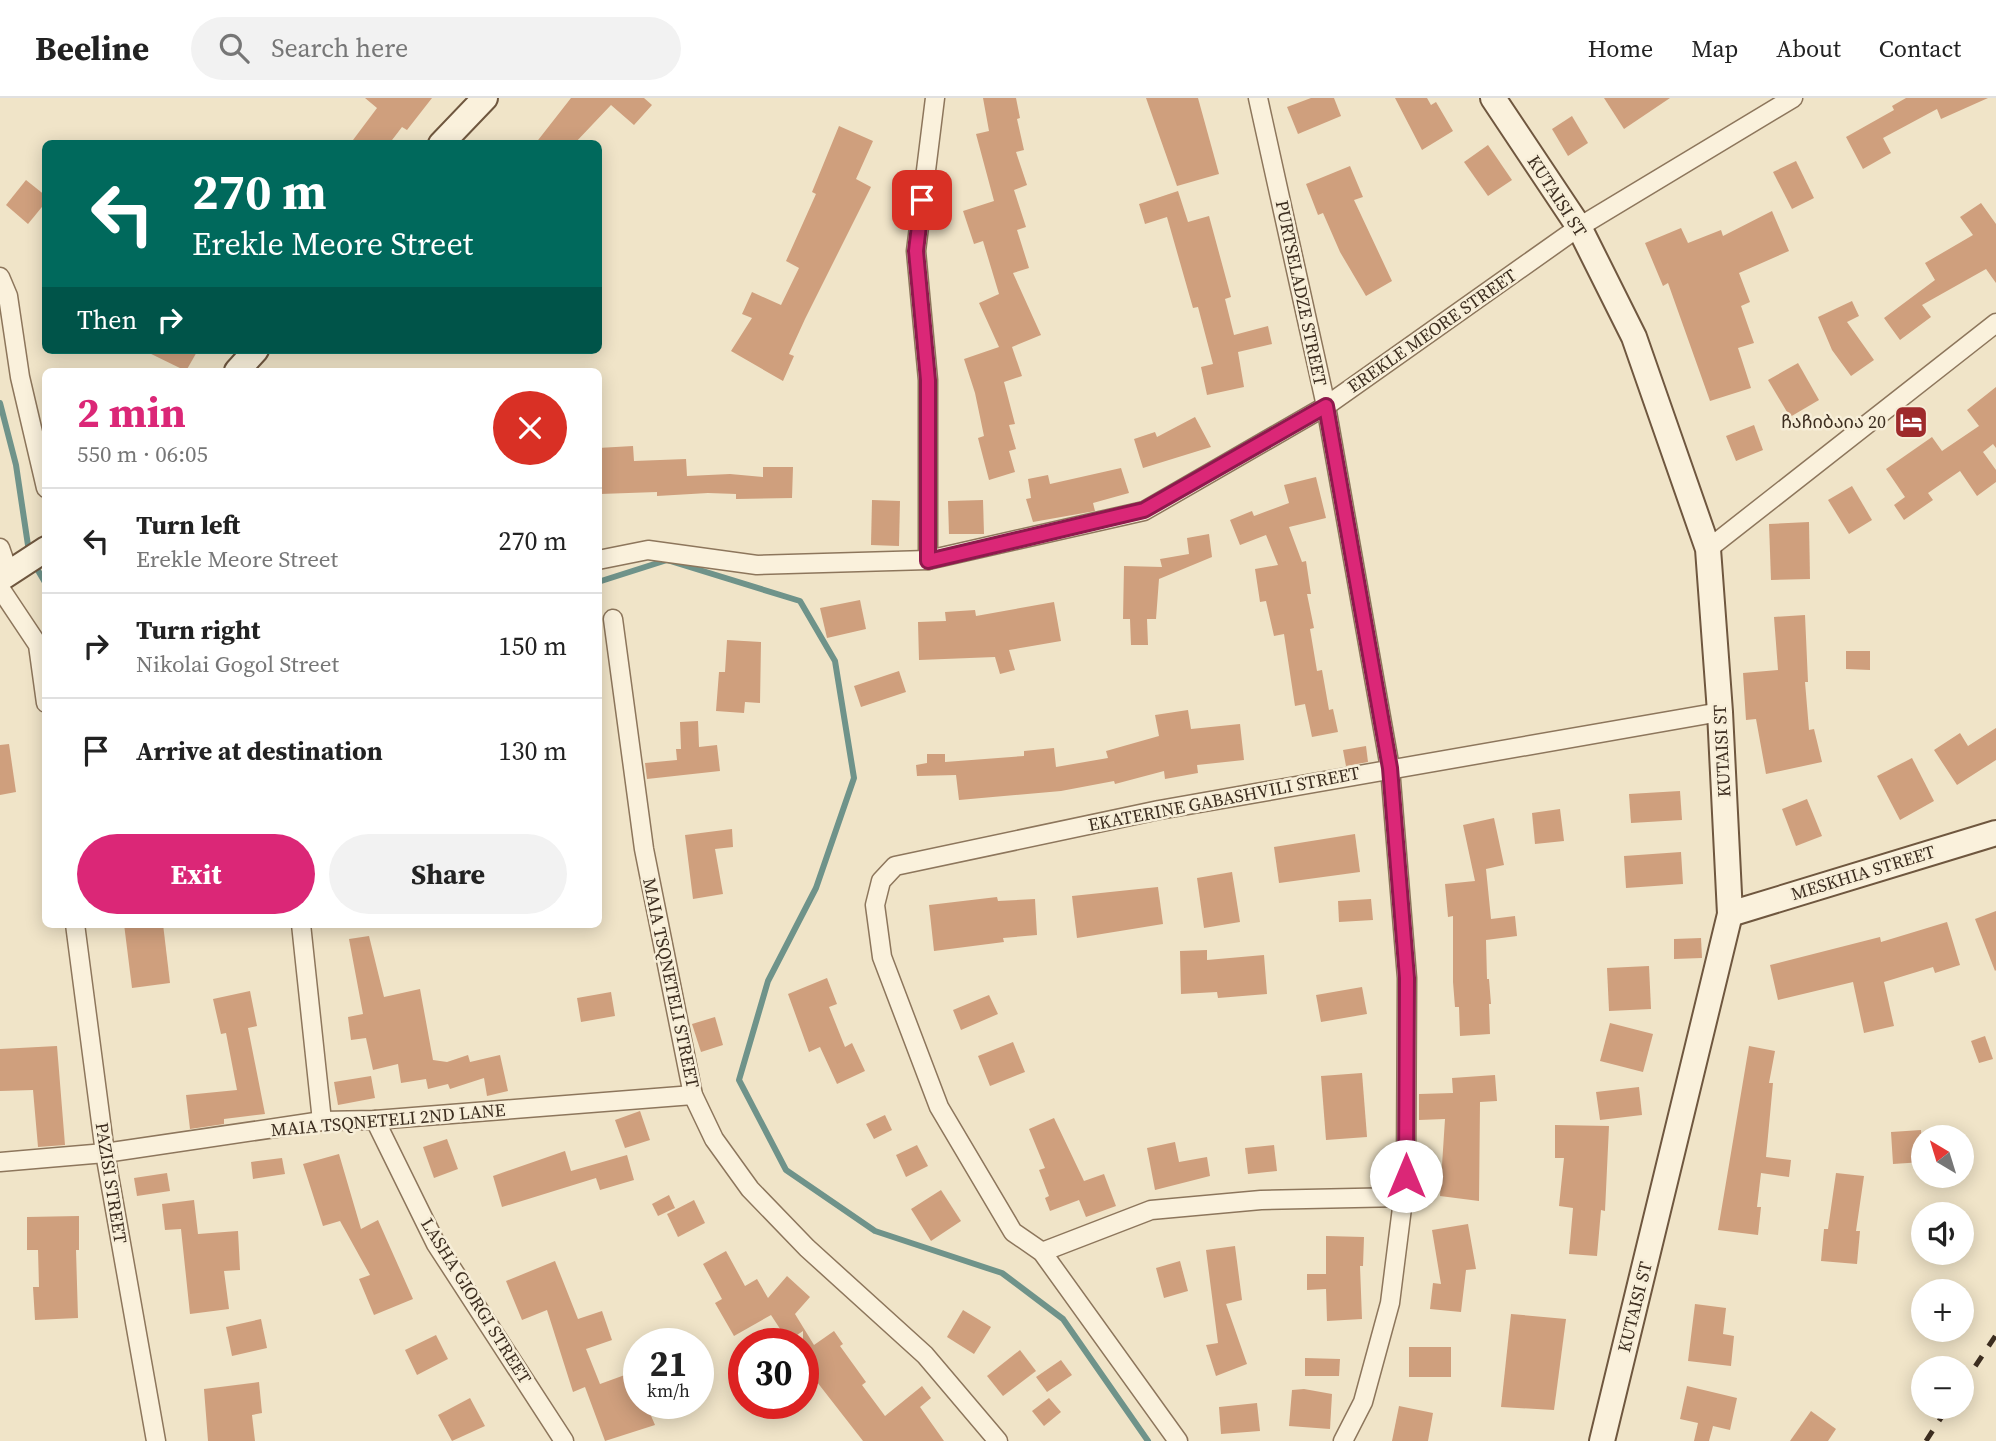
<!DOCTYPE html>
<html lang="en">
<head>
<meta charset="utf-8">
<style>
  :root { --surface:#fff; --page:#f2f2f2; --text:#222; --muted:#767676; --line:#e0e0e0; --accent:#db2777 }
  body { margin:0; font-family:"Source Serif 4","Noto Sans Georgian",serif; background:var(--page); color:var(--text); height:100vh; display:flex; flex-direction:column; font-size:26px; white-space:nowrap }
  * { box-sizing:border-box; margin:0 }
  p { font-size:23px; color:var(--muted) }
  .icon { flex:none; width:38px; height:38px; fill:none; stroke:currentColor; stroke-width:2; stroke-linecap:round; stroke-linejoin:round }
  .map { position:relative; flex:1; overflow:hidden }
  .side { position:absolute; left:42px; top:270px; width:560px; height:560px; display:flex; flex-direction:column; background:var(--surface); border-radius:10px; box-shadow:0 4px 18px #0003 }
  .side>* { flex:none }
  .top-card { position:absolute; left:42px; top:42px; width:560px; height:214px; border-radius:10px; box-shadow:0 4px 18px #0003; background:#00695c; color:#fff; overflow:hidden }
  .needle { width:46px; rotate:322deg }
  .tools { position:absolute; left:1911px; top:1027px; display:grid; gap:14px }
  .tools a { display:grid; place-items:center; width:63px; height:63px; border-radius:50%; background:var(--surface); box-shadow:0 4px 18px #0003; font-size:35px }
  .speed { position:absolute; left:623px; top:1230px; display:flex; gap:14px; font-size:35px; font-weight:700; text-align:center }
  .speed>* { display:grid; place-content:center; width:91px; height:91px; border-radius:50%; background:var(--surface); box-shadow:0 4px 18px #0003; line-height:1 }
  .speed small { font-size:18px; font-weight:400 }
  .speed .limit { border:10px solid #d22; background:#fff; color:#111 }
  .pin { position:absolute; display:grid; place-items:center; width:60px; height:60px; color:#fff; margin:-30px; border-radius:14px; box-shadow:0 4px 10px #0006 }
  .me { position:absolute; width:77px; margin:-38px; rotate:0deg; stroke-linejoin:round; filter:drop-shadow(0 0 5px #0008) }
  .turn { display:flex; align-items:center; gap:24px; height:147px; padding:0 35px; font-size:32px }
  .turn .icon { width:91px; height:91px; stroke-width:2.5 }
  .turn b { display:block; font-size:49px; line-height:60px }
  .then { display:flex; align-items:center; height:66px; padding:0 35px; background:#0003; gap:14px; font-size:26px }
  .round { display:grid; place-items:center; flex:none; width:74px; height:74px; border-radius:37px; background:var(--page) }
  .overview { display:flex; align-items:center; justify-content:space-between; height:119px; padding:0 35px }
  h1 { font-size:42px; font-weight:700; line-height:52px; color:var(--accent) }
  .cta { display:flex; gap:14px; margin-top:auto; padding:14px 35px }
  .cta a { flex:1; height:80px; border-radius:42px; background:var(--accent); color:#fff; font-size:28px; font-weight:700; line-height:80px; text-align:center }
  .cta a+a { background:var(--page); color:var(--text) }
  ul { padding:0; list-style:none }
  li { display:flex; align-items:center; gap:21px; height:105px; padding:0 35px; border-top:2px solid var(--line) }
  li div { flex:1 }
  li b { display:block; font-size:26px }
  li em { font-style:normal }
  header { display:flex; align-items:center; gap:42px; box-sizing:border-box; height:98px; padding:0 35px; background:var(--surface); border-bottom:2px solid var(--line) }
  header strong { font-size:33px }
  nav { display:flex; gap:38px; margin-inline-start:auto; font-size:24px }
  .search { width:490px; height:63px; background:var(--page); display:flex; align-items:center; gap:18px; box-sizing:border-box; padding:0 24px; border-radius:38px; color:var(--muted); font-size:26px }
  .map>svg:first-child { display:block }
</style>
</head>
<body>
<header>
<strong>Beeline</strong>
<div class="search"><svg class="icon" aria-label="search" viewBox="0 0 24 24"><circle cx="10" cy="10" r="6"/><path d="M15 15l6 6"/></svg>Search here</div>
<nav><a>Home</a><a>Map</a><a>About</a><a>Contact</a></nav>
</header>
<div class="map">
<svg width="1996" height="1343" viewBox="0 0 1996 1343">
  <rect width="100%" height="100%" fill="#f0e4c8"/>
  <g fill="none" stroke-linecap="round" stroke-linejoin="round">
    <g stroke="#6f938a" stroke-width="6">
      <polyline points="0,305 16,367 29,454"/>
      <polyline points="33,464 46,486"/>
      <polyline points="598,484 667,462 800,503 835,563 854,680 816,790 768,883 739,982 786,1072 875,1133 1002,1175 1063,1221 1148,1343"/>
    </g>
  </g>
  <g fill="#cf9f7d">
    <polygon points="365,0 432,0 407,32 402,29 389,46 350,46 377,10"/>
    <polygon points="571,0 644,0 652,7 634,27 611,7 574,46 535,46"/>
    <polygon points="983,0 1016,0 1020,20 1017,21 1024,52 1016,54 1027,87 1014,92 1026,129 1017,132 1029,170 1013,175 1041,237 1012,249 1022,278 1004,284 1015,326 1009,327 1016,351 1009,353 1015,374 989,382 978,340 984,338 975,295 964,261 999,249 979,205 999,196 983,143 974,146 963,113 994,103 976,36 989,33"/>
    <polygon points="1146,0 1198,0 1219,76 1177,88"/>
    <polygon points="1311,0 1334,0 1341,18 1298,36 1287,9"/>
    <polygon points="1395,0 1427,0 1431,7 1436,4 1453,33 1422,52"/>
    <polygon points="1604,0 1670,0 1624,31"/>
    <polygon points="1906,0 1988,0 1941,21 1937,11 1883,40 1891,55 1863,71 1846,39 1894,12 1892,8"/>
    <polygon points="1572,18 1588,45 1568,58 1552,31"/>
    <polygon points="839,28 873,43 856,81 871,89 805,221 789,256 794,258 783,283 731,253 752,220 742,216 752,194 781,207 799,170 786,163 816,96 812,94"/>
    <polygon points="1488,47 1512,82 1488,98 1464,64"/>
    <polygon points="1796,63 1814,100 1792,111 1773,74"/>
    <polygon points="1350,68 1363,99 1354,102 1392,183 1366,198 1340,154 1323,115 1318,117 1306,86"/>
    <polygon points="26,82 46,98 46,104 28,126 6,107"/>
    <polygon points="1178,93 1188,124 1209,118 1231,199 1225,201 1234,237 1268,228 1272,246 1238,254 1244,289 1207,297 1201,269 1213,266 1198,209 1193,210 1167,119 1145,126 1139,106"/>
    <polygon points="1981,105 1996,126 1996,185 1986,171 1922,207 1931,219 1900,242 1884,220 1935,182 1925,165 1973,137 1960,119"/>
    <polygon points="1772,113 1789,153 1739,175 1750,204 1741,208 1754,245 1738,250 1751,290 1710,303 1668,185 1663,188 1645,145 1681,130 1688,145 1721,132 1723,138"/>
    <polygon points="1852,203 1859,218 1847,224 1874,262 1851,278 1832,252 1818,219"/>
    <polygon points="143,252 198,252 186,273"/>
    <polygon points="1798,265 1819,302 1790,319 1768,282"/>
    <polygon points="1996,289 1996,350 1993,346 1983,354 1996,372 1996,384 1977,398 1960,373 1928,395 1933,402 1904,422 1894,407 1905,399 1886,371 1932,339 1942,353 1979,328 1967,312"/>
    <polygon points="1195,319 1211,349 1143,370 1134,341 1155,334 1157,339"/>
    <polygon points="1754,327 1763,352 1736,363 1726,338"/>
    <polygon points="633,348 634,363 686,361 687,378 730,376 763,379 763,369 793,369 792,400 736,401 736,396 708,395 657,398 657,394 600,396 598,350"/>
    <polygon points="1121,370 1129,395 1093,405 1095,413 1033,424 1026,401 1031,400 1028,381 1048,377 1050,386"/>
    <polygon points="1316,379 1326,420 1289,429 1302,464 1306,463 1311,496 1307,496 1314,530 1310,531 1317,573 1322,572 1329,612 1333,611 1338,634 1312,639 1305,606 1295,608 1284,536 1274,538 1266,503 1260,504 1255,471 1278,467 1266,437 1240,447 1230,422 1252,413 1254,418 1289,405 1284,387"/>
    <polygon points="1852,388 1872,422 1849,436 1828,402"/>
    <polygon points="872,402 900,403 899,448 871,447"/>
    <polygon points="983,402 984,436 949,436 948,403"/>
    <polygon points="1809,424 1810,481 1771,482 1769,426"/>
    <polygon points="1209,436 1212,459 1159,481 1156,521 1147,521 1148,547 1131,547 1130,521 1123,521 1124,468 1162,469 1160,461 1189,456 1187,440"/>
    <polygon points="860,502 866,531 827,540 820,510"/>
    <polygon points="1054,504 1061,543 1009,552 1015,572 1000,576 995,559 919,562 918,524 946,523 945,514 975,512 976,518"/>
    <polygon points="1805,517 1808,584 1805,584 1809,632 1814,631 1822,664 1766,676 1756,621 1746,622 1743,575 1778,572 1774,519"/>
    <polygon points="727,542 761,544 760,605 745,604 744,615 716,613 719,574 725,574"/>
    <polygon points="1846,553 1870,553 1870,572 1846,571"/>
    <polygon points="899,573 906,594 861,609 854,588"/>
    <polygon points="1188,612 1191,631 1240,626 1244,662 1197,667 1198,675 1165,681 1164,673 1115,686 1114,683 1061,693 959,702 956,677 917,678 916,667 927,665 927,656 945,656 945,664 1024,658 1024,653 1054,650 1056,669 1108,660 1106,653 1159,638 1155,617"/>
    <polygon points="698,623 699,649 717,647 720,673 647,681 645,665 677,662 676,651 681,651 680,624"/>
    <polygon points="1996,630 1996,662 1957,687 1934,652 1960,635 1968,648"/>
    <polygon points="9,646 16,694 0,697 0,647"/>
    <polygon points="1366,648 1368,664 1346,668 1343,652"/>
    <polygon points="1912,660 1934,703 1900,722 1877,678"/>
    <polygon points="1680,693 1682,722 1631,725 1629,696"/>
    <polygon points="1807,701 1822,738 1796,748 1782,711"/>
    <polygon points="1560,711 1564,743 1535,746 1532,715"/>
    <polygon points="1494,720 1504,767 1486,771 1491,821 1515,818 1517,838 1486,842 1487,881 1489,881 1491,906 1489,906 1490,936 1460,938 1459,909 1455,909 1453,884 1453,818 1448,819 1445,786 1475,783 1463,727"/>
    <polygon points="732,731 733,749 715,751 723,796 693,801 685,737"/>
    <polygon points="1355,736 1360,774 1279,785 1274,749"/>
    <polygon points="1681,754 1683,786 1626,790 1624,758"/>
    <polygon points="1232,774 1240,824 1204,830 1197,780"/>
    <polygon points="1158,789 1163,826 1077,840 1072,798"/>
    <polygon points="997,799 998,803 1035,801 1037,837 1003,840 1004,844 934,853 929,807"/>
    <polygon points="1371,801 1373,822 1339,824 1338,803"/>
    <polygon points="1996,813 1996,872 1995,873 1975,821"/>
    <polygon points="1947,824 1960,867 1935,875 1933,869 1884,884 1894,928 1864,935 1853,884 1778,902 1770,867 1880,839 1881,844"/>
    <polygon points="124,826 163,826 170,885 132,890"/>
    <polygon points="369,838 384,899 420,891 433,962 447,964 468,957 470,964 500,957 508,993 487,998 484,980 450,991 448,986 428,991 426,981 401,985 398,966 373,972 366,940 351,942 348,919 363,916 349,841"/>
    <polygon points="1701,840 1702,860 1674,861 1674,841"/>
    <polygon points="1207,852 1207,862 1264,857 1267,896 1218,900 1217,894 1181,896 1180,853"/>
    <polygon points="1649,868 1651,911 1609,913 1607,870"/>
    <polygon points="827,880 837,906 829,909 845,949 852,945 865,973 837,986 820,949 809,954 788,896"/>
    <polygon points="1362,889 1367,916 1321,924 1316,897"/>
    <polygon points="250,893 257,928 248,930 265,1016 224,1021 224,1026 190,1031 186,997 237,992 226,935 221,936 213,901"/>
    <polygon points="611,894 615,918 581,924 577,900"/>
    <polygon points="989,897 998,916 961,932 953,912"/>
    <polygon points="715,919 723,947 701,954 692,926"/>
    <polygon points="1610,925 1653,936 1643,974 1600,963"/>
    <polygon points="1985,938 1993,961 1979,965 1971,943"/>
    <polygon points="1013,944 1025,974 990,988 978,958"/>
    <polygon points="57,948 65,1047 38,1049 33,992 0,993 0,951"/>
    <polygon points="1749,948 1775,953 1769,985 1773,985 1766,1059 1791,1062 1789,1079 1761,1075 1757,1109 1761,1109 1758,1137 1718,1132"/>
    <polygon points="1362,975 1367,1039 1326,1042 1321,978"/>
    <polygon points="1495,977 1497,1003 1480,1004 1479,1103 1440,1098 1445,1021 1419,1022 1419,996 1453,995 1452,980"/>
    <polygon points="371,978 375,1000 338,1007 334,984"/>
    <polygon points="1639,989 1642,1017 1600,1022 1596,994"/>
    <polygon points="640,1013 650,1042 625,1050 615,1022"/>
    <polygon points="885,1017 892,1032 874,1041 866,1026"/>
    <polygon points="1054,1020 1084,1083 1104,1076 1116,1108 1086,1119 1079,1102 1050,1113 1045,1100 1049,1098 1039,1072 1045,1070 1029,1031"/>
    <polygon points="1555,1027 1609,1028 1605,1113 1601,1112 1597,1158 1569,1156 1573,1110 1559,1108 1564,1060 1555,1060"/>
    <polygon points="1921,1032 1923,1064 1893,1066 1891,1034"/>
    <polygon points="447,1041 458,1071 434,1080 423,1049"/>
    <polygon points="1175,1044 1179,1064 1207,1059 1210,1078 1155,1092 1147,1050"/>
    <polygon points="917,1047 928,1068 906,1079 896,1057"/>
    <polygon points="1274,1047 1277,1073 1248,1076 1245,1050"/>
    <polygon points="565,1053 571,1073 627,1057 634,1082 600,1092 596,1080 502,1109 493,1078"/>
    <polygon points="339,1056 361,1131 378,1122 413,1201 374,1217 359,1181 370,1177 340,1123 323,1128 303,1066"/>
    <polygon points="282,1060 285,1076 253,1081 251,1064"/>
    <polygon points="167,1075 170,1093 137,1098 134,1080"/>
    <polygon points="1836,1075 1864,1078 1856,1133 1860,1133 1857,1166 1821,1163 1824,1131 1828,1131"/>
    <polygon points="941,1092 961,1123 931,1143 911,1111"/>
    <polygon points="669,1097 675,1110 658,1118 652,1106"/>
    <polygon points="194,1102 198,1136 238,1133 240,1172 224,1173 229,1211 190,1216 181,1131 165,1132 162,1106"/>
    <polygon points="694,1102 705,1125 678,1139 667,1116"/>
    <polygon points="79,1118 79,1152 76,1152 78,1220 35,1222 33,1189 39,1189 38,1152 27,1152 27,1119"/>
    <polygon points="1468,1126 1476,1171 1466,1172 1461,1214 1430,1211 1433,1185 1441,1186 1432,1132"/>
    <polygon points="1326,1138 1364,1139 1363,1168 1360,1168 1362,1221 1327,1223 1326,1191 1307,1192 1307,1176 1326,1176"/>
    <polygon points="1235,1148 1242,1202 1226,1206 1247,1266 1216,1278 1206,1247 1218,1245 1206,1152"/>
    <polygon points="726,1153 745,1188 757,1181 768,1200 787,1178 810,1199 795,1216 814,1247 834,1233 843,1246 840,1248 866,1284 862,1287 885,1318 922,1288 931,1300 920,1309 944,1343 863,1343 803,1266 803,1233 788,1243 771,1217 734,1238 715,1205 722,1201 703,1166"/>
    <polygon points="555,1163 578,1221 602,1213 612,1242 586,1251 600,1286 633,1274 639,1291 639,1306 646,1306 655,1327 605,1343 585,1289 573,1294 547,1212 522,1222 506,1183"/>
    <polygon points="1180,1163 1188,1193 1164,1200 1156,1170"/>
    <polygon points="1695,1206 1726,1210 1723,1236 1734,1238 1731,1268 1688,1263"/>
    <polygon points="963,1212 991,1229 974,1256 947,1239"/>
    <polygon points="1511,1216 1566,1221 1554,1312 1501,1309"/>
    <polygon points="261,1221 267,1250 232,1258 226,1229"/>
    <polygon points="436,1237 448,1261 417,1277 405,1252"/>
    <rect x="1409" y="1249" width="42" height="30"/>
    <polygon points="1020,1252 1036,1273 1003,1298 987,1278"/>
    <polygon points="1305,1260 1340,1261 1339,1278 1305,1278"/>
    <polygon points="1061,1262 1072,1277 1047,1294 1036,1279"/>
    <polygon points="259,1284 262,1315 252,1317 255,1343 208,1343 204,1291"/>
    <polygon points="1687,1288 1737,1300 1730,1332 1713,1328 1709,1343 1694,1343 1698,1325 1680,1321"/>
    <polygon points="1304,1291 1332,1296 1330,1331 1289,1328 1292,1292"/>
    <polygon points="470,1300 485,1328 452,1343 438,1317"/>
    <polygon points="1049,1300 1061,1314 1044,1328 1032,1313"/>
    <polygon points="1257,1305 1260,1333 1221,1336 1219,1309"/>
    <polygon points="1399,1308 1433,1315 1428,1343 1392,1343"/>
    <polygon points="1811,1313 1836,1331 1828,1343 1790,1343"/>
  </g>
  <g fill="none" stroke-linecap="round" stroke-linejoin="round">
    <g stroke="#8d765c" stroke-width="21">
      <g id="street">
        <polyline points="1258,0 1326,308 1390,670 1407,880 1406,1078 1390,1205 1363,1304 1343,1343"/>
        <polyline points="0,179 8,198 20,279 46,390"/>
        <polyline points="0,450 9,476"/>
        <polyline points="1708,451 1996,225"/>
        <polyline points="598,462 648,452 757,467 928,462 1144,413 1326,308 1579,129 1793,0"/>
        <polyline points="928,462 928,282 916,153 935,0"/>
        <polyline points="0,490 38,547 46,605"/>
        <polyline points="613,521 644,751 693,997 714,1041 750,1091 807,1150 925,1257 998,1343"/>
        <polyline points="75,826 105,1055 156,1343"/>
        <polyline points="301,826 322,1023"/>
        <polyline points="375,1022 436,1146 564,1343"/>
        <polyline points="0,1064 105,1055 322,1023 375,1022 693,997"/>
        <polyline points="1042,1154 1151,1112 1261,1102 1403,1099"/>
        <polyline points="1178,1343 1042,1154 1013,1134 939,1009 882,859 875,807 881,783 895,768 1159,712 1720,614"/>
      </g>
    </g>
    <g stroke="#6f573f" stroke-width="28">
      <g id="secondary">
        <polyline points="1493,0 1579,129 1634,239 1708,451 1720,614 1730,816 1602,1343"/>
        <polyline points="441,46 485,0"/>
        <polyline points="237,273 256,252"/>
        <polyline points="0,481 46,451"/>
        <polyline points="1730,816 1996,735"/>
      </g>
    </g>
    <use href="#street" stroke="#faf1dc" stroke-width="18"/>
    <use href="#secondary" stroke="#faf1dc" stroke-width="24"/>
    <g stroke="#3d2e20" stroke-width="5" stroke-dasharray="12 12" stroke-linecap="butt">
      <polyline points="1962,1288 1996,1237"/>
      <polyline points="1926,1343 1948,1309"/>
    </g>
  </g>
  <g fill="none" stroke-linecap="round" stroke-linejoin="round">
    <g stroke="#8e194d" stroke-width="18">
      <polyline id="route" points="922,102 916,153 928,282 928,463 1144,412 1326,308 1390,670 1407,880 1406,1078"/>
    </g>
    <use href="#route" stroke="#db2777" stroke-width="12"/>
  </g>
  <defs>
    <g id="hotel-square" transform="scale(1.75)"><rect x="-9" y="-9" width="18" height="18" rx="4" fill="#9e2a2b" stroke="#f7eed8"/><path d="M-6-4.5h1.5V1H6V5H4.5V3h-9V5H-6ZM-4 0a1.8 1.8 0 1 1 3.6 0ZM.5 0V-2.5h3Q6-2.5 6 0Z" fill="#fff"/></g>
  </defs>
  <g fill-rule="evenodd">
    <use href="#hotel-square" x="1911" y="324"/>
  </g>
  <g text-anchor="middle" stroke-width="5" stroke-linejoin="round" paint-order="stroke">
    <g font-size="18" fill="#3d2e20" stroke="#f7eed8">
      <text transform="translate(1557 98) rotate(57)" y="6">KUTAISI ST</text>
      <text transform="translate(1301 195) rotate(78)" y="6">PURTSELADZE STREET</text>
      <text transform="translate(1432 233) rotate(-35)" y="6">EREKLE MEORE STREET</text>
      <text transform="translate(1722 653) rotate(-93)" y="6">KUTAISI ST</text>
      <text transform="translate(1224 701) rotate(-11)" y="6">EKATERINE GABASHVILI STREET</text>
      <text transform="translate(1863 775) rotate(-17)" y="6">MESKHIA STREET</text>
      <text transform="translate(671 885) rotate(78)" y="6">MAIA TSQNETELI STREET</text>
      <text transform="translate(388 1022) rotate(-5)" y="6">MAIA TSQNETELI 2ND LANE</text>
      <text transform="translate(111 1085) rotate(81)" y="6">PAZISI STREET</text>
      <text transform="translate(476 1203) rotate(58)" y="6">LASHA GIORGI STREET</text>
      <text transform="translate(1635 1209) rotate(-76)" y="6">KUTAISI ST</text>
    </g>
    <g font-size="18" fill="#3d2e20" stroke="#f7eed8" text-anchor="end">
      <text x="1886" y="330">ჩაჩიბაია 20</text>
    </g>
  </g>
</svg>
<div class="tools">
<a><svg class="needle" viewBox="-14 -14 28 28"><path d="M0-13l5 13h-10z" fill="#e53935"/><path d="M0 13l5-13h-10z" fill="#767676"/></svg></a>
<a><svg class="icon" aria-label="sound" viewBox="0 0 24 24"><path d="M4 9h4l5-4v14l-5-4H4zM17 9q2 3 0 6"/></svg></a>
<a>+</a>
<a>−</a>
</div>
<div class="speed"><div>21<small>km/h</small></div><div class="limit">30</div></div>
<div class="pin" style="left:922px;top:102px;background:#d93025"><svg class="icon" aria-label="arrive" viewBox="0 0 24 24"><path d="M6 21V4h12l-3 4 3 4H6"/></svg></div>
<svg class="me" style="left:1406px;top:1078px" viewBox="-20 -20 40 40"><circle r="19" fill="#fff"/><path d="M0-13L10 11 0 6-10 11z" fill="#db2777"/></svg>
<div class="top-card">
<div class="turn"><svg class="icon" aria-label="left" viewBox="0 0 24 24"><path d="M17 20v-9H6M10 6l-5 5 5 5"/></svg><div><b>270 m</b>Erekle Meore Street</div></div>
<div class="then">Then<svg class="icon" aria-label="right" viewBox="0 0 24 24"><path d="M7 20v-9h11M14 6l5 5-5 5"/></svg></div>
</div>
<section class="side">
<div class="overview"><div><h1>2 min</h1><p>550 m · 06:05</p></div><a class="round" style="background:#d93025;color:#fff"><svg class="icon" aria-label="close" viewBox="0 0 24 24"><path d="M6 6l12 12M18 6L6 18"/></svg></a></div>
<ul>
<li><svg class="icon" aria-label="left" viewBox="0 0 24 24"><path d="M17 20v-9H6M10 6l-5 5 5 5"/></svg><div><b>Turn left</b><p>Erekle Meore Street</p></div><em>270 m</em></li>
<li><svg class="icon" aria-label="right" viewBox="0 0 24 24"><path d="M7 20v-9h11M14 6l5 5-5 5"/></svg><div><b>Turn right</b><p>Nikolai Gogol Street</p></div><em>150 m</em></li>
<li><svg class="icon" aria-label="arrive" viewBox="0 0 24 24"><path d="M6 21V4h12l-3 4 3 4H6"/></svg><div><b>Arrive at destination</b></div><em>130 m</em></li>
</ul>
<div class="cta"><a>Exit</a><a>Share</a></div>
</section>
</div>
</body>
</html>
